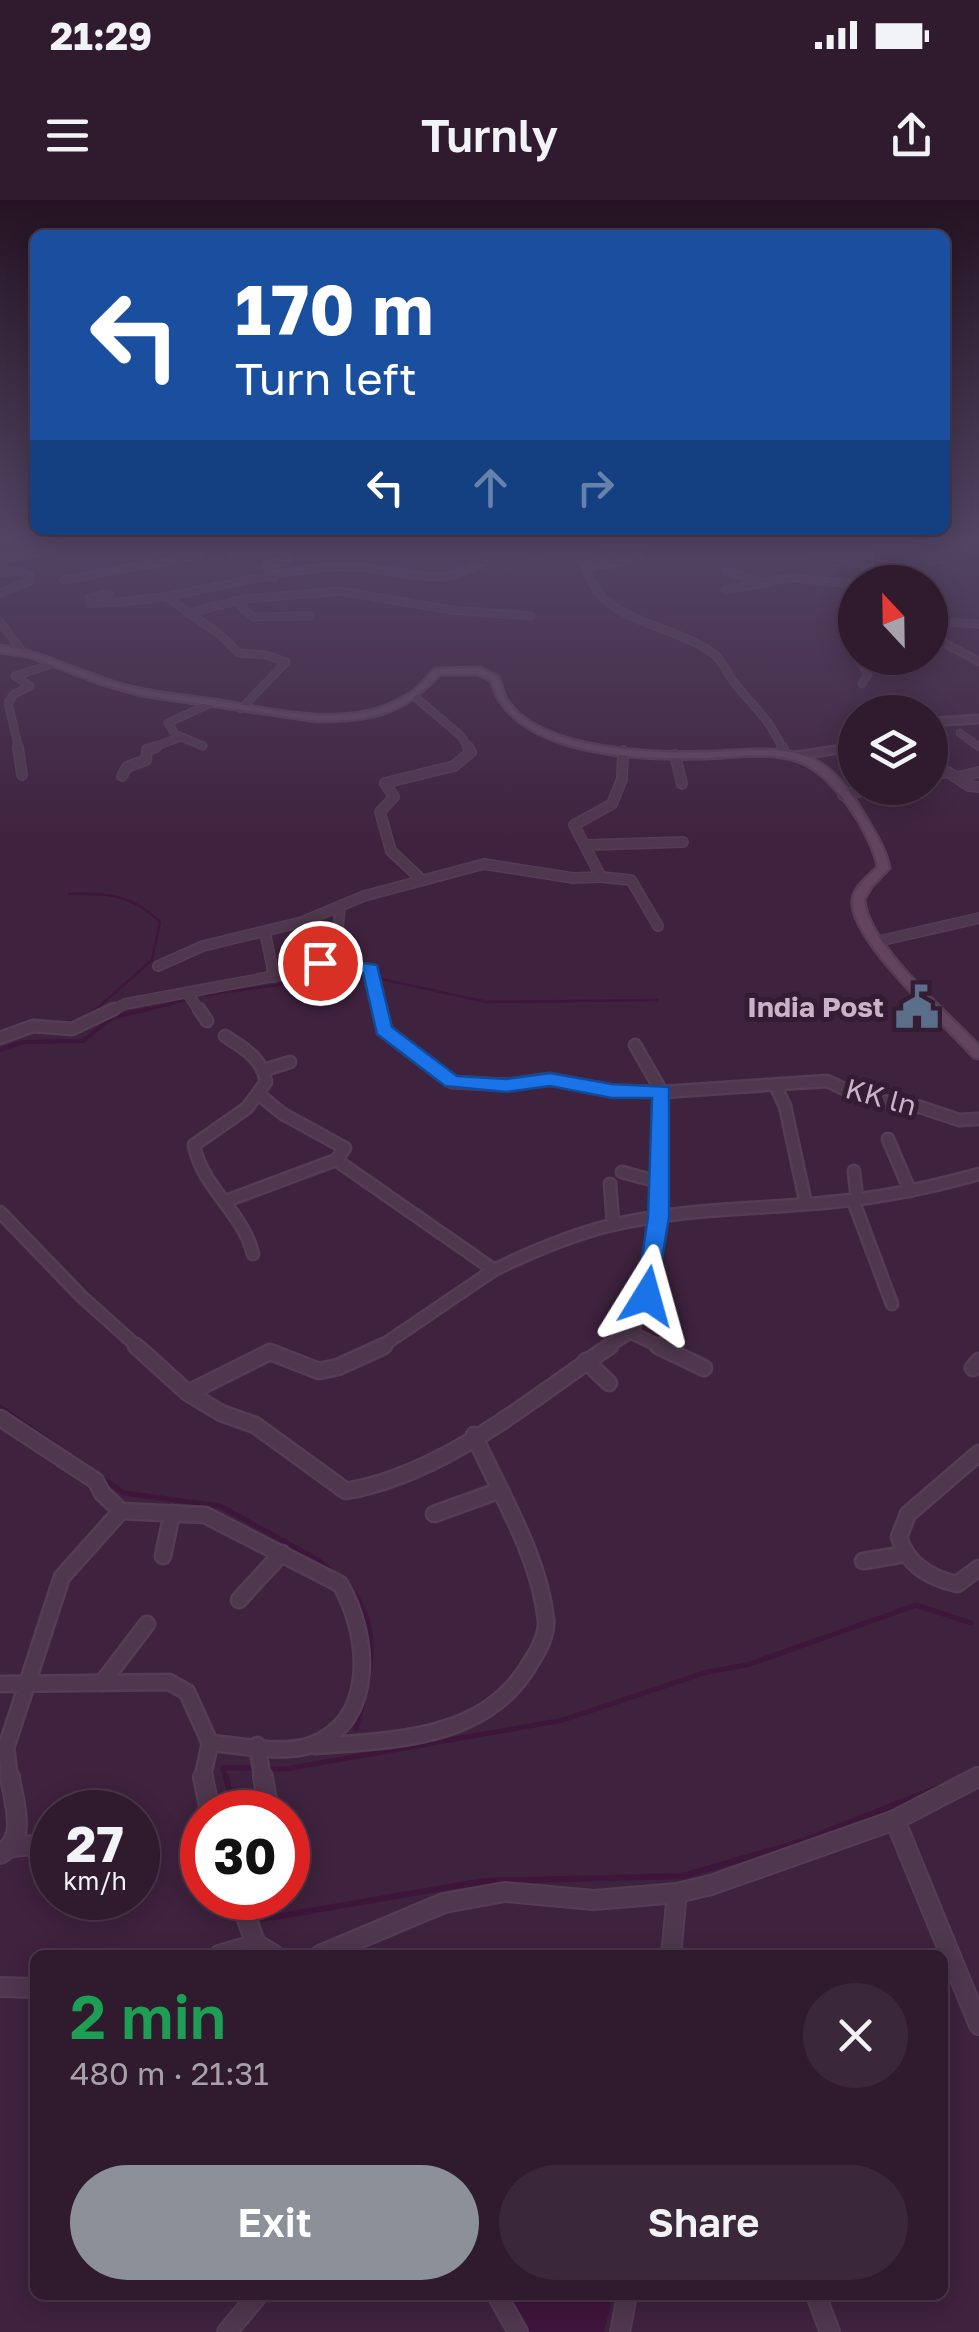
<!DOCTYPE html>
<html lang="en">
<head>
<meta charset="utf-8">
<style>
  :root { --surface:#2f1a2e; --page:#3b273a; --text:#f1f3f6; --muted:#a7a1aa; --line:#4a384a; --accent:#8c9099 }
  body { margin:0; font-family:"Golos Text",sans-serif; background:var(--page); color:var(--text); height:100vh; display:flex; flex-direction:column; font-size:38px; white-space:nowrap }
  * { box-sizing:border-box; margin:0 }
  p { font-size:32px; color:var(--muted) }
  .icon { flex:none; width:55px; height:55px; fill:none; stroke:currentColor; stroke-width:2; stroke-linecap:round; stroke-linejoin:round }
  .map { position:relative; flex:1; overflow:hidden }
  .panel { position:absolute; left:30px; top:1750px; width:918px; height:350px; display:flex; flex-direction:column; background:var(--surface); border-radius:15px; box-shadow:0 5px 25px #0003,0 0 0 2px var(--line) }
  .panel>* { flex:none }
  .guide { position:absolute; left:30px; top:30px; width:920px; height:305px; border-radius:15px; box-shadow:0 5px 25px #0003,0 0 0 2px var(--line); background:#1a4fa0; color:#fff; overflow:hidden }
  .needle { width:65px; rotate:338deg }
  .controls { position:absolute; left:838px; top:365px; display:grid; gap:20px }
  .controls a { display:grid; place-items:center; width:110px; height:110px; border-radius:50%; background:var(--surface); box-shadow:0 5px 25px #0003,0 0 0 2px var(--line); font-size:50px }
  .speed { position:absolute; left:30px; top:1590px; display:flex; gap:20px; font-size:50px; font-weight:700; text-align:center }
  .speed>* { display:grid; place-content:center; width:130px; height:130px; border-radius:50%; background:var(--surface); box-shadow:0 5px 25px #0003,0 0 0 2px var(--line); line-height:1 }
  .speed small { font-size:25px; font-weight:400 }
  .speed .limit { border:15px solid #d22; background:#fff; color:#111 }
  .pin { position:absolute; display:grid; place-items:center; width:85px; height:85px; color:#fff; margin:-42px; border:5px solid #fff; border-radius:50%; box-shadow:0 2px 10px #0007 }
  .me { position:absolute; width:110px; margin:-55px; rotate:8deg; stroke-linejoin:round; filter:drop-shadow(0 0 8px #0008) }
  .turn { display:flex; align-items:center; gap:35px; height:210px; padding:0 40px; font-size:45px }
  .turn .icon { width:130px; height:130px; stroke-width:2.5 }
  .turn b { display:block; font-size:70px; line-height:85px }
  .lanes { display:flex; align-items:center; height:95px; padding:0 40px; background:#0003; justify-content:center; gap:50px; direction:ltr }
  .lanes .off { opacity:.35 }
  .round { display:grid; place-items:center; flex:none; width:105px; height:105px; border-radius:52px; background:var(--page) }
  .head { display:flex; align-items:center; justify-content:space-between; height:170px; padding:0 40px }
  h1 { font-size:60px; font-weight:600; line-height:75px; color:#1e9e55 }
  .primary-button { display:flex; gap:20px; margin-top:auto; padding:20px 40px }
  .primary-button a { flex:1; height:115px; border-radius:60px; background:var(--accent); color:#fff; font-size:40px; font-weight:600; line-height:115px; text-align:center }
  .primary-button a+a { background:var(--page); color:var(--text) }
  .status { display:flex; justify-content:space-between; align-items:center; height:70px; padding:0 50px; background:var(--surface); direction:ltr }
  .status svg { height:28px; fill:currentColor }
  header { display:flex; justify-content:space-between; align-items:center; height:130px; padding:0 40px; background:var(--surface); font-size:45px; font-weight:600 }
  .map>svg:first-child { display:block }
</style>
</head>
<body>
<div class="status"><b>21:29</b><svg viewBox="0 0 49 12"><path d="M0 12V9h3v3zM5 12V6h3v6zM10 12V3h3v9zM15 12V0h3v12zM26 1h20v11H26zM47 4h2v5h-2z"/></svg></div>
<header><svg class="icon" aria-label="menu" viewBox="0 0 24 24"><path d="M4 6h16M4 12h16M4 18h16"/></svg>Turnly<svg class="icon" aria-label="share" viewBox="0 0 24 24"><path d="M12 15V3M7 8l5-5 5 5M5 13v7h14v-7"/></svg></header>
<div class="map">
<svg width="979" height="2132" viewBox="0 0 979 2132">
  <rect width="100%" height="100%" fill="#3f223e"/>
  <polygon fill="#3e153b" points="498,2095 613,2095 604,2132 512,2132"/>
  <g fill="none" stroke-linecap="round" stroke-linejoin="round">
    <g stroke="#3e153b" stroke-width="2.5">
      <polyline points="466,343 521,346"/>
      <polyline points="777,343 824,356"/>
      <polyline points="556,348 634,352 664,347 660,343"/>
      <polyline points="880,382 875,366 914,370 979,359"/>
      <polyline points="930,427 940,439"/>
      <path d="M69 694C107 693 132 694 160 722L152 760 93 812"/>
      <polyline points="206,795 277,785 316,771 362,775 487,802 657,800"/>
      <polyline points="138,812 186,800"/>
    </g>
    <g stroke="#3e153b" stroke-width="4">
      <polyline points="87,817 96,809"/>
      <polyline points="58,824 79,821"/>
      <polyline points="0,850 23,842 83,841 112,818 148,809"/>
    </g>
    <g stroke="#3e153b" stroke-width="5">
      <polyline points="0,1207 124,1293 220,1306 318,1360 337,1376"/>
      <path d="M345 1382C386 1426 370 1476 356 1529"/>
      <polyline points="267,1569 286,1569 563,1520 704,1473 750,1464 916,1405 971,1423"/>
      <polyline points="226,1580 223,1568 257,1568"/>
    </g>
    <g stroke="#3e153b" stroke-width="6">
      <polyline points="226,1577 235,1612"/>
      <polyline points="257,1698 263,1719 484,1681 683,1676 800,1642 937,1588"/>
    </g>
    <g stroke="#553d53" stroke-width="9">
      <g id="minor-far4">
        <polyline points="790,343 868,365"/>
        <polyline points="230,349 236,356 281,348 288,360 266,365 274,378"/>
        <polyline points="281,349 325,343"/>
        <path d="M641 357 586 368C600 424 675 423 715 455 723 462 727 473 733 481 755 509 766 514 783 549"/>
        <polyline points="727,371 759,382"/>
        <polyline points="64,380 198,355 186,343"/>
        <polyline points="725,390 790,378 855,384"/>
        <polyline points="0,393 30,381 29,375 19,371 3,373 2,359"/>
        <path d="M109 394 89 398V403C173 404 249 373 332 367 371 364 408 379 447 376 466 374 480 363 496 356 528 343 563 345 591 366"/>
        <polyline points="165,396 218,433 239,453 266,455 286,462 241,509"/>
        <polyline points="235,401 253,417 310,416"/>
        <polyline points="187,413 246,399 341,391 451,410 531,416"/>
        <polyline points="930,421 979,424"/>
        <polyline points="0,422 22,451"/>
        <polyline points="855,433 855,454"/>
        <polyline points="858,458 868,474 862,484"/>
        <polyline points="414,496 461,536 469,549"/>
        <polyline points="960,533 979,547"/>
        <polyline points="179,536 203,546"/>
        <polyline points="19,549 8,503 13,495 30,486 15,476 55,463"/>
        <polyline points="149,549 178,538 168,523 211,503"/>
      </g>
    </g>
    <g stroke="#553d53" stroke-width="12">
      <g id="minor-far3">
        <polyline points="18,547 22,575"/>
        <polyline points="782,547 785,554"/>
        <polyline points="675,555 682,584"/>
        <polyline points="122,576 127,567 146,560 147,550 156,547"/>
        <polyline points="930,576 948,572 969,586 979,587"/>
        <polyline points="957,577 979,572"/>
        <polyline points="843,595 877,588"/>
        <polyline points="587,645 683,642"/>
        <polyline points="601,677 631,680 658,726"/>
        <polyline points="422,680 391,651 380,612 394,597 385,583 454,566 471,552 468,547"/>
        <polyline points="265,732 274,777"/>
        <polyline points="875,742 979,718"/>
        <polyline points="335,764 340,706"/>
        <polyline points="158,766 203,746 302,722 364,696 484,664 573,678 601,677 574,625 612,604 622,579 623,551"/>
        <polyline points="188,794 200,812"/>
        <polyline points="109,812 125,804 296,772 320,763 371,769 379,812"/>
      </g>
    </g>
    <g stroke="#553d53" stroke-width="15">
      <g id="minor-far2">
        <polyline points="199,809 207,821"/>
        <polyline points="379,809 383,830 452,882 506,885 550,879 612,891 662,892 827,881 864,898 920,907 959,920 979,919"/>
        <path d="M225 836C245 849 262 858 266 882L247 908 194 945C202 988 243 1012 253 1054"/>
        <polyline points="0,838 33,826 72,829 114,809"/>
        <polyline points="264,870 290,862"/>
        <polyline points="776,887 785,906 806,1004"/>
        <polyline points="888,939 910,991"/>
        <polyline points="336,960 494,1070 379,1148"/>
        <polyline points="854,971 857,999"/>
        <polyline points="622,972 659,982"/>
        <polyline points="610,984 613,1023"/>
        <polyline points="853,1000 892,1104"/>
        <polyline points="226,1001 336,960 345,948 283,914 262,897"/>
        <polyline points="0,1012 82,1097 139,1148"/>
        <path d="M494 1070C531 1052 568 1036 608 1026 690 1006 776 1010 859 999 900 994 939 985 979 974"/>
        <polyline points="630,1132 663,1148"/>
        <polyline points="606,1148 633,1130 647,1096 658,1017 662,892 635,845"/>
      </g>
    </g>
    <g stroke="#553d53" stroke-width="19">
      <g id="minor-far1">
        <polyline points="136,1146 188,1193 270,1152 319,1171 338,1167 384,1146"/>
        <polyline points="658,1146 704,1168"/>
        <polyline points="586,1161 609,1183"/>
        <polyline points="973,1168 979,1161"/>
        <path d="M188 1193 221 1213 255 1225 346 1291C444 1274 530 1200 610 1146"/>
        <path d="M0 1218 96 1281 102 1293 121 1311 205 1315 340 1384C369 1433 378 1521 311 1545 282 1555 240 1545 210 1543"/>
        <path d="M979 1253 908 1314 899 1337C907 1365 930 1378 957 1384L979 1368"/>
        <polyline points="434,1314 498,1291"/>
        <polyline points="163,1356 172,1313"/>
        <polyline points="863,1361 906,1354"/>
        <polyline points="239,1400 282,1353"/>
        <polyline points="102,1483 147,1424"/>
        <polyline points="0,1484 169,1482 187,1492 210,1543 202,1580"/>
        <polyline points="257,1545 263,1580"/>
        <path d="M315 1546C395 1540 487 1540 531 1462 539 1450 547 1434 546 1420 539 1355 500 1294 474 1235"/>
        <polyline points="10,1580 6,1548 62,1377 121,1311"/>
        <polyline points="974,1580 979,1577"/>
      </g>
    </g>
    <g stroke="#553d53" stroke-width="22">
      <g id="minor">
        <polyline points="203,1577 210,1612"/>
        <polyline points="263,1577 269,1612"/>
        <polyline points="895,1620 979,1825"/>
        <polyline points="13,1647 52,1643"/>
        <path d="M0 1654C28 1639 14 1605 10 1577"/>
        <polyline points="239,1698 256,1744 274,1755"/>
        <polyline points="219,1755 256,1744"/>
        <polyline points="320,1755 444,1703 505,1692 594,1700 677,1693 711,1685 895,1620 978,1577"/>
        <polyline points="671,1755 677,1693"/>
        <polyline points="0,1787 35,1788"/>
        <polyline points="497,2095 518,2132"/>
        <polyline points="816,2095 830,2132"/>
        <polyline points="227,2132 258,2095"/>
        <polyline points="620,2132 627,2095"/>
      </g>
    </g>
    <g stroke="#553d53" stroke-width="5">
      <g id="tertiary">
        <polygon points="78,343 94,343 0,361 0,357"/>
        <polygon points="869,343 878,343 871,347 872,382 865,382 865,346"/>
        <polygon points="930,433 979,459 979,464 930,438"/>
        <polygon points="979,516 979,522 930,525 930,519"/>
        <polygon points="855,544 855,550 794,559 790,556 794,553"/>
      </g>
    </g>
    <g stroke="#553d53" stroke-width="5">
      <path id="secondary" d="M0 446C41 451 77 471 116 483 148 493 181 495 214 500 278 510 356 533 414 491 422 485 428 476 435 469L480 468 498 477C501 484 502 492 506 499 539 552 657 554 713 552 748 551 787 544 818 562 838 574 852 594 863 613 873 630 886 649 889 668L871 687 864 699C866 743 948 814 979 846V858L974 857C946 826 856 745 853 705 851 689 868 677 878 667 872 633 832 572 798 561 769 551 736 557 707 558 642 560 512 557 491 480L478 474H440C401 515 374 520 318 521L141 495 99 483 28 456 0 452Z"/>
    </g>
    <use href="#minor-far4" stroke="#4f374d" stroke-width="6"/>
    <use href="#minor-far3" stroke="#4f374d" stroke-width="9"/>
    <use href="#minor-far2" stroke="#4f374d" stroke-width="10"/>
    <use href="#minor-far1" stroke="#4f374d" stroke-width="14"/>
    <use href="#minor" stroke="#4f374d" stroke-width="18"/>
    <use href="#tertiary" fill="#4f374d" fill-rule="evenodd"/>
    <use href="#secondary" fill="#62445f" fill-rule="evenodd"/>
  </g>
  <linearGradient id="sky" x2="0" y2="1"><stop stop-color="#231322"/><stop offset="0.53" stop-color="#524463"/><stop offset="1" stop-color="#524463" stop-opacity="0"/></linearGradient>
  <rect width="979" height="642" fill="url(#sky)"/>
  <polygon fill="#1a73e8" stroke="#114b97" stroke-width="2.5" points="320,757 377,765 392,827 457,876 506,879 550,873 612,884 669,887 669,1017 655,1102 639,1102 636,1096 648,1017 652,898 612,898 550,886 506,892 445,886 377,834 363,773 313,767 313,759"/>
  <defs>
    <g id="civic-bare" transform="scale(3.45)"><path d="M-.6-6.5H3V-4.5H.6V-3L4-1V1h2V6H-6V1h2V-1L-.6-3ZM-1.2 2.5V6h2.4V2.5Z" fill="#5c6f8a" stroke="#341c32" stroke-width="2.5" paint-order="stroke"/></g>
  </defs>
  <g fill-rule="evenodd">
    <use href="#civic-bare" x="917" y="807"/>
  </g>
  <g text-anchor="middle" stroke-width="10" stroke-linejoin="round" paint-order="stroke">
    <g font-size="28" font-weight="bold" fill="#cab2c8" stroke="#341c32" text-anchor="end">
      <text x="884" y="817">India Post</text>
    </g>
    <g font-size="28" fill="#cab2c8" stroke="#341c32">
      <text transform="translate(881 897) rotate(15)" y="10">KK ln</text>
    </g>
  </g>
</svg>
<div class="controls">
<a><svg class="needle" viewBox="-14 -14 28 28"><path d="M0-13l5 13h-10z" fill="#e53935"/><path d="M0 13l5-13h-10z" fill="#a7a1aa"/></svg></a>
<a><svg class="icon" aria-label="layers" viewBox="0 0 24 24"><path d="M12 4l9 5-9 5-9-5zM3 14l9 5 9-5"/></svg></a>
</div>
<div class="speed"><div>27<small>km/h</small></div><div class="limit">30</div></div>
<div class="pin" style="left:320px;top:763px;background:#d93025"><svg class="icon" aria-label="arrive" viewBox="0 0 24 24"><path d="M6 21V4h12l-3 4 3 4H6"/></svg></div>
<svg class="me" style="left:647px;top:1096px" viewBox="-20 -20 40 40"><path d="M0-17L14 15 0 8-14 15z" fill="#1a73e8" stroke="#fff" stroke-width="4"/></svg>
<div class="guide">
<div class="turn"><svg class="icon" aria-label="left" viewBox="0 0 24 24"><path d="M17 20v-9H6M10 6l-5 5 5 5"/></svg><div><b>170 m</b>Turn left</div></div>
<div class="lanes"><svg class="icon" aria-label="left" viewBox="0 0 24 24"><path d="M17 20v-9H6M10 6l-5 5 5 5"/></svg><svg class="icon off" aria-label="ahead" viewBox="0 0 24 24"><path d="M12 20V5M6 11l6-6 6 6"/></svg><svg class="icon off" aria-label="right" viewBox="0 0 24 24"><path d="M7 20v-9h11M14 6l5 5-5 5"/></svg></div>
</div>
<section class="panel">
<div class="head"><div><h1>2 min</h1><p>480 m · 21:31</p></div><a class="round"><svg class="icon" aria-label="close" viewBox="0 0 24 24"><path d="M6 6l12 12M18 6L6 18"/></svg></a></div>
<div class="primary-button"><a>Exit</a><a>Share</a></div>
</section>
</div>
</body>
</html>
